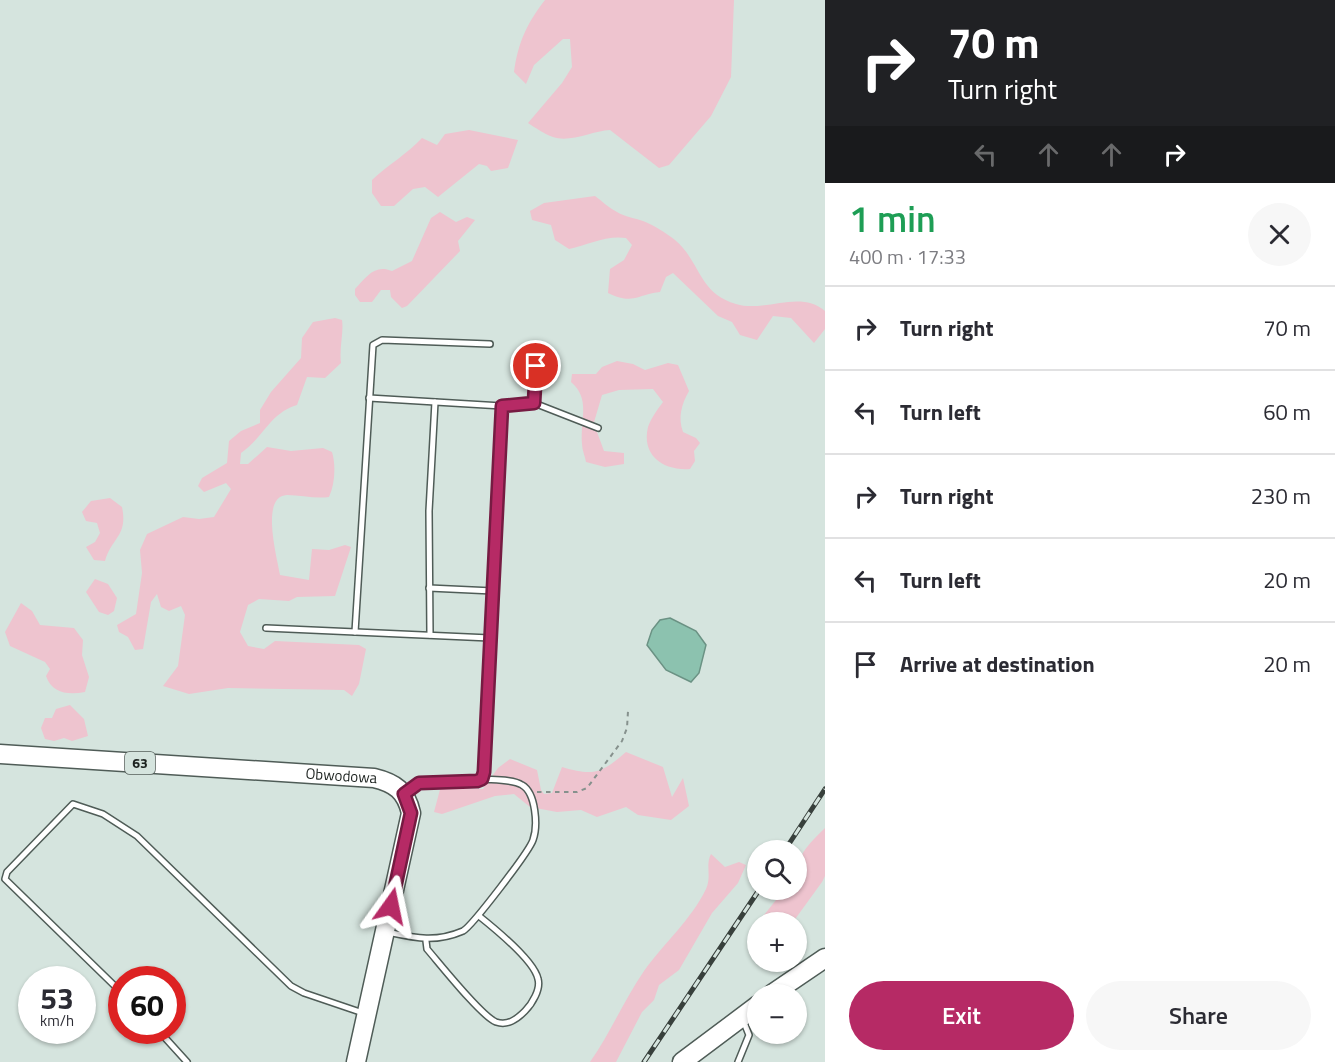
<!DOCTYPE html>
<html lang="en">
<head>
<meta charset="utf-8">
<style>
  :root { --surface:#fff; --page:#f7f7f7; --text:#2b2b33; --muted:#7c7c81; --line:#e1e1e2; --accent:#b62a65 }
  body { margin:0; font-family:"Titillium Web",sans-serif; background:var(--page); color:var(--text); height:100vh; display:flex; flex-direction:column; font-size:22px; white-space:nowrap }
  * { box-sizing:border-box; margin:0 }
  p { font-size:20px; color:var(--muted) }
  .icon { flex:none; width:33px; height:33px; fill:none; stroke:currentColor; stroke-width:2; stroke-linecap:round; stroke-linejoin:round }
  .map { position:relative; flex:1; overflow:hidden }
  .panel { display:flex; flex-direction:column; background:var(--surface); width:510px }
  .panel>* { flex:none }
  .top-card { background:#202124; color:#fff; overflow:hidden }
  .buttons { position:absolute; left:747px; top:840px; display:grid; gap:12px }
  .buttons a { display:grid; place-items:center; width:60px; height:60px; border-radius:50%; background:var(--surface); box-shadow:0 2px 4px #0004; font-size:30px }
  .speed { position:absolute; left:18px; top:966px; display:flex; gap:12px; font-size:30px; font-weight:700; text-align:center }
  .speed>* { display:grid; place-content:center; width:78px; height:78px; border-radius:50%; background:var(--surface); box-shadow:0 2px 4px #0004; line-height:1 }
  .speed small { font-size:15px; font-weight:400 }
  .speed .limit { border:9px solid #d22; background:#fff; color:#111 }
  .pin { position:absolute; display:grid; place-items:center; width:51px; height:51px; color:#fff; margin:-26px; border:3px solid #fff; border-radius:50%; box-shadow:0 2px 6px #0007 }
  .me { position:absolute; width:66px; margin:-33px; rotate:12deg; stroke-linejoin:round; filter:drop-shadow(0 0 4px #0008) }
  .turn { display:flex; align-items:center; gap:21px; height:126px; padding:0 24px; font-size:27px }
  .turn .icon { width:78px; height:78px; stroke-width:2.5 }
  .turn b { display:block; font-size:42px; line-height:51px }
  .lanes { display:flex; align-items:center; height:57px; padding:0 24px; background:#0003; justify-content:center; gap:30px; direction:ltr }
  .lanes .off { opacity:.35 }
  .round { display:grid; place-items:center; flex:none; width:63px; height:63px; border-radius:32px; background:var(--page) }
  .summary { display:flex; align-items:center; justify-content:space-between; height:102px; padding:0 24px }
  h1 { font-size:36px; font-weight:600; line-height:45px; color:#1e9e55 }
  .action { display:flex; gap:12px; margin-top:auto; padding:12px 24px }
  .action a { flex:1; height:69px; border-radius:36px; background:var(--accent); color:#fff; font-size:24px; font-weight:600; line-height:69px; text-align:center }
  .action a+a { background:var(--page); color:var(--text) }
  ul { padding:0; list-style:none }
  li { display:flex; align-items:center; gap:18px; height:84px; padding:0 24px; border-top:2px solid var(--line) }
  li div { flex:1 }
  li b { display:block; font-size:22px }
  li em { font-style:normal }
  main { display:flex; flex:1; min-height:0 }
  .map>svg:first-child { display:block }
</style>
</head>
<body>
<main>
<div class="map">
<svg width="825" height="1062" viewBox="0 0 825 1062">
  <rect width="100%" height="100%" fill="#d5e4de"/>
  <g fill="#eec4cf">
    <path d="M545 0H734L731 77 711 116 669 165 659 168 610 130C592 131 570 143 553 137 544 134 536 128 528 123L562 83 572 67 570 39H563L534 65 526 84 514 72C518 43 527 23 545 0Z"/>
    <path d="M469 130 518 140 508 168 491 171 487 166 479 164 438 197 425 187 413 189 394 206H381L372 193V180C388 165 407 154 422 138L437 145 445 134Z"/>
    <path d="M595 196C602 201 609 208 617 212 625 217 635 218 643 221 654 225 666 233 675 240 701 262 698 293 736 304 765 313 800 289 825 311V329L814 343 791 318 773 316 757 340 740 335 732 322 718 316 673 273 666 277 660 292C636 295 633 305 608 293L610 269 624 260 632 245 626 238C606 235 588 245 569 249L555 240 551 225 532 220 530 211 544 203Z"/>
    <path d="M440 212 456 222 467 217 475 220 458 241 460 251 407 306 402 308 391 297 390 290H381L372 302H360L355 295V289C367 276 375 264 392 271L412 261 431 218Z"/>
    <path d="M335 318 342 320C344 332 339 348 341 363L325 378 307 377 297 405C270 413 264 437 241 453L240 464H248L267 447 291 451 323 448 332 452C336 465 335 484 329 497 315 499 301 495 287 495 260 496 277 557 280 575L309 580 312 549 329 550 345 545 351 547 335 596 297 597 289 601 259 599 248 605 240 632 248 646 264 649 275 641 359 645 366 649 359 684 352 696 344 690 228 688 189 694 163 686 178 666 185 615 181 606 169 611 161 607 157 594 151 602 143 649 135 650 128 637 119 632 117 625 136 614 142 573 140 550 147 534 183 517 199 519 214 517 231 489 226 483 204 492 198 486 202 478 227 463 229 441 241 431 260 423V410L271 392 301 358 302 338 313 322Z"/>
    <path d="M617 361 633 364 645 370 668 363 678 365 689 391C681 405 678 418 683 432L696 438 700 443 694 451 695 461 690 469C664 471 641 456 648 427 651 418 658 409 663 402L653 389 619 390 602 395 592 429 597 432 604 451 624 453V464L605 467 586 462C585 456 582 450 582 444 580 420 591 399 571 382L572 374H596L602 367Z"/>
    <path d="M110 498 122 507C128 536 112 537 105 561L94 560 86 547 95 542 100 533 97 523 86 521 82 512 91 501Z"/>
    <polygon points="95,579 108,584 117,598 114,611 108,615 99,612 86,592"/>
    <path d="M21 603 32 611 40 625 74 628 83 640 82 655 89 677 85 692C69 695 52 694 46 676L50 669 45 662 10 646 5 632Z"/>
    <polygon points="70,705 84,719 88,736 72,741 64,738 54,741 45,739 41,728 45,718 52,718 56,709"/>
    <path d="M626 752 663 767 672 797 683 778 689 806 671 820 638 815 626 807 597 817 581 810 557 812 530 807 514 794 495 796 442 814 434 812 442 782 466 789H483L498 768 510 759 537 770 541 790 544 794 552 793 562 767C593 776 601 774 626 752Z"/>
    <path d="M825 828V876L822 882 793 922H758L757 930 756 925 784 890H796C796 856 802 851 825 828Z"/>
    <path d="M711 854 725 867 739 862 746 865 738 883 712 913 679 970 659 985 654 1000 642 1012 616 1062H590C611 1032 624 1000 644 971 664 943 691 920 706 889 712 876 705 865 711 854Z"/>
  </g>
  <polygon fill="#8cc2af" stroke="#6b9284" stroke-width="1.5" points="670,618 696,631 706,645 699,673 691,682 666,670 647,645 652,630 660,620"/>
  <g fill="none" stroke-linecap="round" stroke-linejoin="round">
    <g stroke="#4f5c57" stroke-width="8">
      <g id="lane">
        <polyline points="369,398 502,406 534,403 598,428"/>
        <polyline points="534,403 537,347"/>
        <polyline points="429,588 493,591"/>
        <polyline points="266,628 490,638"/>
        <polyline points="355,632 373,345 382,340 490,344"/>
        <polyline points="430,635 429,511 435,402"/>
        <polyline points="405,793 419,783 477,781 482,779 484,772 502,406"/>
        <path d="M387 932C415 938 435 943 463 931 472 926 529 852 533 840 538 826 536 793 522 785 513 779 493 780 482 779"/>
        <path d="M426 941 427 949C440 964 481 1016 496 1022 508 1026 517 1019 525 1011 532 1004 541 989 538 979 534 960 494 928 479 916"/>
        <polyline points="122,993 5,879 7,872 73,804 103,814 137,836 291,986 304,993 363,1013"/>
        <polyline points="158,1030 187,1062"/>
        <polyline points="738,1062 749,1035 743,1020"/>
      </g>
    </g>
    <g stroke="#4f5c57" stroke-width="21">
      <g id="primary">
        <path id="s1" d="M0 754 374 778C395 783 406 791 411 813L356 1062"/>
        <polyline points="772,994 825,958"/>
        <polyline points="682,1062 758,1005"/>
      </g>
    </g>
    <polyline stroke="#86918d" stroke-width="2" stroke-dasharray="4.5 4.5" stroke-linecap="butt" points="537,792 577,792 587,788 622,741 627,728 628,711"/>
    <use href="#lane" stroke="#fff" stroke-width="5"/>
    <use href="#primary" stroke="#fff" stroke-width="18"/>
    <g stroke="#38403c" stroke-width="5">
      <g id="rail">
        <polyline points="785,850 825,789"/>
        <polyline points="644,1062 759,890"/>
      </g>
    </g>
    <use href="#rail" stroke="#d5e4de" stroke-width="3" stroke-dasharray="9" stroke-linecap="butt"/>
  </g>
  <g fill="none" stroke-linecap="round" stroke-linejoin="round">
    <g stroke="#761b42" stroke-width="15">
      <polyline id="route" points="391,906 411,813 404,794 419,783 477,781 482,779 484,772 502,406 534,403 536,366"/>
    </g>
    <use href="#route" stroke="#b62a65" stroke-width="10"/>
  </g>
  <g text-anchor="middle" stroke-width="6" stroke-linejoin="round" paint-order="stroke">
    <rect fill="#d5e4de" stroke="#545d59" stroke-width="1.5" x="125" y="752" width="30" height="22" rx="4.5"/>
    <g font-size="14" font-weight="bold" fill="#1d2320">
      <text x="140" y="768">63</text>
    </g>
    <g font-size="15" fill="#1d2320" stroke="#d5e4de">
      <text dy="5" stroke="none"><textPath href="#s1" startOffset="342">Obwodowa</textPath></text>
    </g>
  </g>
</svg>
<div class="buttons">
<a><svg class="icon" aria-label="search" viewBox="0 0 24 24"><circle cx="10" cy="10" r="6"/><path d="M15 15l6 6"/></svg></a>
<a>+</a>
<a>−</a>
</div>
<div class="speed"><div>53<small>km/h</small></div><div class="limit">60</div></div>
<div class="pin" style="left:536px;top:366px;background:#d93025"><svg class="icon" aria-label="arrive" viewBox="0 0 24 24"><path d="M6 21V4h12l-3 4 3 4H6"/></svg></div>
<svg class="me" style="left:391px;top:906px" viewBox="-20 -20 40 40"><path d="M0-17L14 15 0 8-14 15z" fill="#b62a65" stroke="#fff" stroke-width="4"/></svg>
</div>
<section class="panel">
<div class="top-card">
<div class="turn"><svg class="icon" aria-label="right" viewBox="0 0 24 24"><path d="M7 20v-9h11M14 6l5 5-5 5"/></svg><div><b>70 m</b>Turn right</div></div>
<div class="lanes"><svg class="icon off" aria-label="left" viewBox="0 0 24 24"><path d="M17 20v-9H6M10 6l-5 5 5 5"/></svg><svg class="icon off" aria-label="ahead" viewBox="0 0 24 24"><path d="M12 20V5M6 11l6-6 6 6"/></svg><svg class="icon off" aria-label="ahead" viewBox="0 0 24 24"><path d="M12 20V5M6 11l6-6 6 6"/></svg><svg class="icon" aria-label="right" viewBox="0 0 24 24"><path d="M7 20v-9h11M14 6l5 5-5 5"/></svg></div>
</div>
<div class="summary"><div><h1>1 min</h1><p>400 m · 17:33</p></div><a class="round"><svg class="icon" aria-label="close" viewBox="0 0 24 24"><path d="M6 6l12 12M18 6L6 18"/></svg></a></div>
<ul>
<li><svg class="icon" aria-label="right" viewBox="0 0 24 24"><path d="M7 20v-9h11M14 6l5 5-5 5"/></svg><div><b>Turn right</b></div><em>70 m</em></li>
<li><svg class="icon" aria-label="left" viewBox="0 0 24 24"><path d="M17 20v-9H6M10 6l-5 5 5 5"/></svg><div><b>Turn left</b></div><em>60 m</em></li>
<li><svg class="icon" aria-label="right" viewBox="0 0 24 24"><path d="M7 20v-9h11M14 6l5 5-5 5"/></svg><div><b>Turn right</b></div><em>230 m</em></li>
<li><svg class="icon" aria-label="left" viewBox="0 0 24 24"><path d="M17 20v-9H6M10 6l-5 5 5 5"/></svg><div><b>Turn left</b></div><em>20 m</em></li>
<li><svg class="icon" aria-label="arrive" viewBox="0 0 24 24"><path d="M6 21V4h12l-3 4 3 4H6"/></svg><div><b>Arrive at destination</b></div><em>20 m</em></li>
</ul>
<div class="action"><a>Exit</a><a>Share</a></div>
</section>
</main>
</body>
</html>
